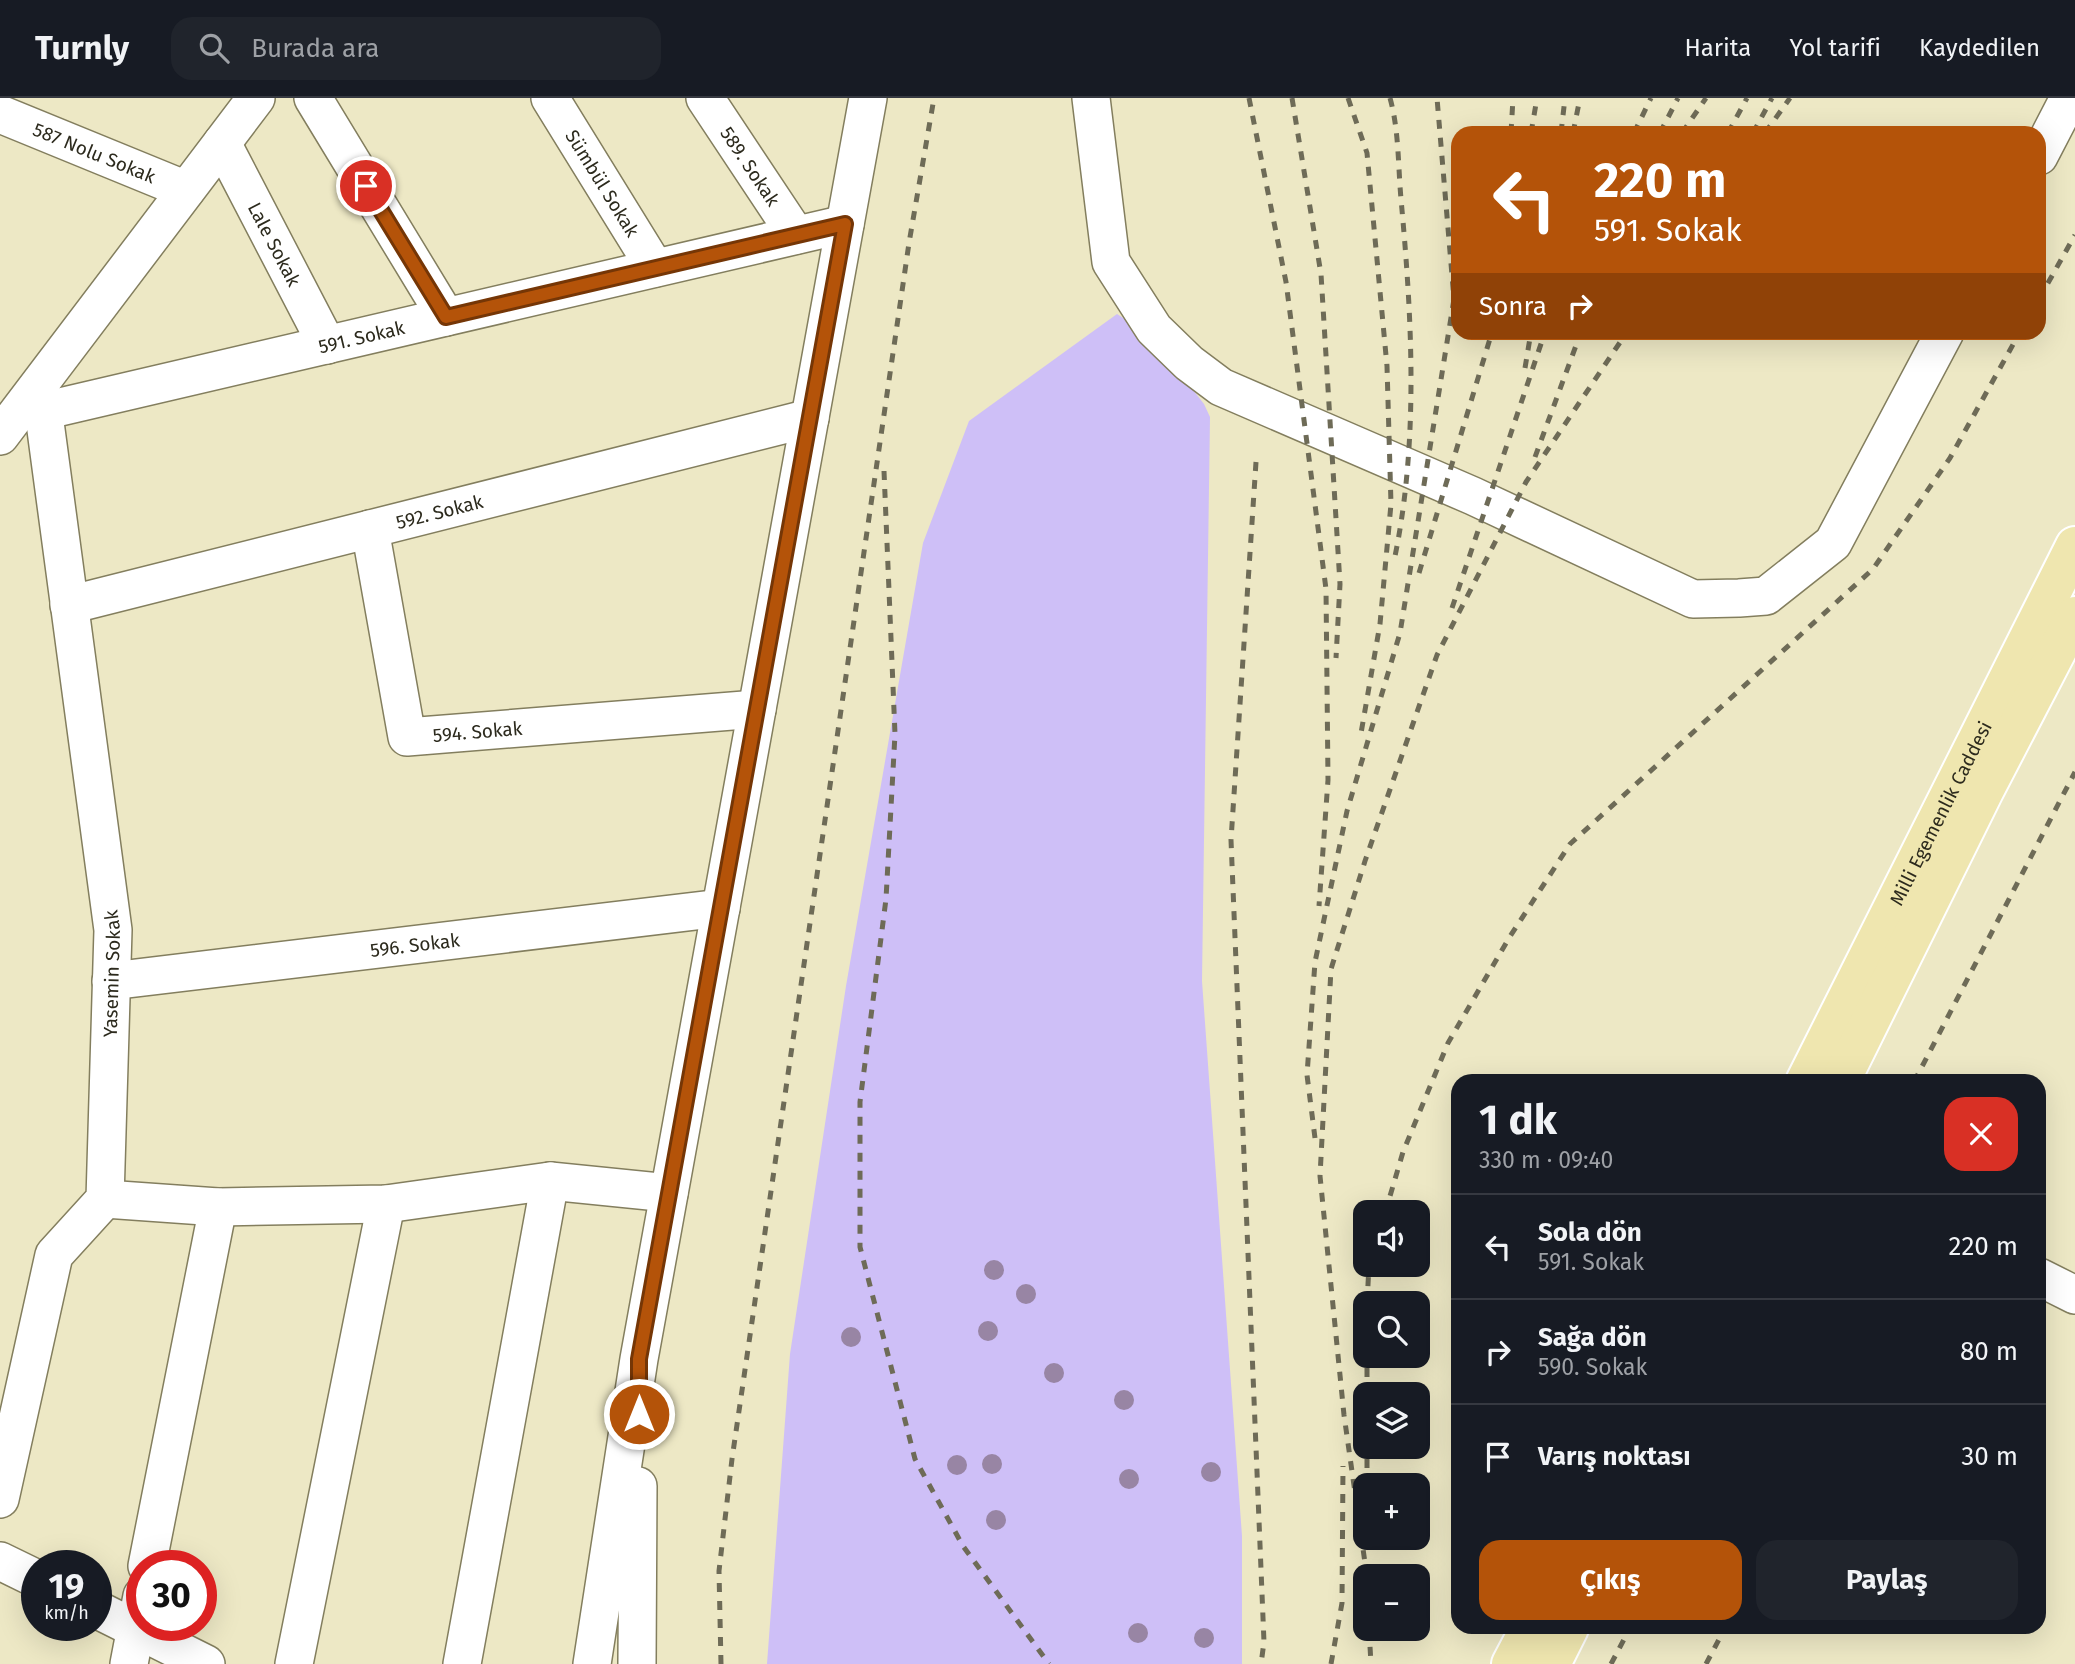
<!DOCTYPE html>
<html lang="tr">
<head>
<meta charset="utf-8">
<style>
  :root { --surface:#171b24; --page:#20242c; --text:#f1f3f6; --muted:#9ea1a6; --line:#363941; --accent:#b45309 }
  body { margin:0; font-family:"Fira Sans",sans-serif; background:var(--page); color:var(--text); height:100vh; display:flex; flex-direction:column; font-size:26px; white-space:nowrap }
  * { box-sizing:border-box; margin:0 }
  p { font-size:23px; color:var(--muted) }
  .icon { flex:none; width:38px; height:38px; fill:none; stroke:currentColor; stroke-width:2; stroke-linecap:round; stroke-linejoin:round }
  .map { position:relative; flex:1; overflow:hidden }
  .panel { position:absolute; left:1451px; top:976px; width:595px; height:560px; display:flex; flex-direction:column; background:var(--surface); border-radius:21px; box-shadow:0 7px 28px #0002 }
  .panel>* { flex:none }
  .top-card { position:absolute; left:1451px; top:28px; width:595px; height:214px; border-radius:21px; box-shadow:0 7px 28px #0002; background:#b45309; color:#fff; overflow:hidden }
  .buttons { position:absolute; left:1353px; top:1102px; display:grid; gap:14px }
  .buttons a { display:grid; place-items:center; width:77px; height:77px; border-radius:14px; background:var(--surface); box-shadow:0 7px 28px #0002; font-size:35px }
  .speed { position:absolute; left:21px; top:1452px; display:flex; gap:14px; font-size:35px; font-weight:700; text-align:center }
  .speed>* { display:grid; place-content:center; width:91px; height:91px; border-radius:50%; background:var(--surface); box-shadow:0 7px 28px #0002; line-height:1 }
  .speed small { font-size:18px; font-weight:400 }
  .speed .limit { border:10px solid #d22; background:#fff; color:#111 }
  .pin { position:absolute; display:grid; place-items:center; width:60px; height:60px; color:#fff; margin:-30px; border:4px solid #fff; border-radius:50%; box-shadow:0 2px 7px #0007 }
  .me { position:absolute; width:77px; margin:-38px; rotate:0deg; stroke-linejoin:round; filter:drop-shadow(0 0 5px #0008) }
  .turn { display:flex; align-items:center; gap:24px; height:147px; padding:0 28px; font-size:32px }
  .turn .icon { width:91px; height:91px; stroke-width:2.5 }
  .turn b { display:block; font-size:49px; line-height:60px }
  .then { display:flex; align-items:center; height:66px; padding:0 28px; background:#0003; gap:14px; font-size:26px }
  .round { display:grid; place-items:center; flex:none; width:74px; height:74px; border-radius:21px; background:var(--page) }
  .overview { display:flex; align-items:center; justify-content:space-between; height:119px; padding:0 28px }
  h1 { font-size:42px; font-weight:700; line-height:52px }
  .action { display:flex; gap:14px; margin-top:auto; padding:14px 28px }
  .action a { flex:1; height:80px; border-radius:21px; background:var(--accent); color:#fff; font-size:28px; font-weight:700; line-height:80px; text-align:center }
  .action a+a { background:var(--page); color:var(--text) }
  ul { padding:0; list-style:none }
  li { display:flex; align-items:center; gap:21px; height:105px; padding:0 28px; border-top:2px solid var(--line) }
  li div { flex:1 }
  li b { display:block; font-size:26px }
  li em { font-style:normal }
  header { display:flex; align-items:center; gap:42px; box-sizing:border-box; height:98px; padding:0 35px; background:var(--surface); border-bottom:2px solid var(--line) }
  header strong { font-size:33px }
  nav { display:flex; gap:38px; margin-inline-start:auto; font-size:24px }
  .search { width:490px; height:63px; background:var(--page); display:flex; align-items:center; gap:18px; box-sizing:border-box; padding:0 24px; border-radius:21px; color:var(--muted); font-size:26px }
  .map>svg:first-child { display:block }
</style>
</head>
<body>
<header>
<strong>Turnly</strong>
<div class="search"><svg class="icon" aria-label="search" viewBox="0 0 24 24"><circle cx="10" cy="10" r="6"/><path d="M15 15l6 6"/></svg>Burada ara</div>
<nav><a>Harita</a><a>Yol tarifi</a><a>Kaydedilen</a></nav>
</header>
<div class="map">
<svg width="2075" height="1566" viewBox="0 0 2075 1566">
  <rect width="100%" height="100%" fill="#ede8c5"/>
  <polygon fill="#cebff7" points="1117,216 1150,237 1204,306 1210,319 1202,883 1242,1438 1242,1566 767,1566 790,1256 846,888 923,445 969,323"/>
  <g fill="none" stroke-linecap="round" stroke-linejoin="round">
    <g stroke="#837e5e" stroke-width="40">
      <g id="minor">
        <polyline points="313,0 446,219"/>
        <path id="s1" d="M550 0 655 170"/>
        <path id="s2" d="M705 0 796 137"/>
        <polyline points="1091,0 1111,164 1154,231 1189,265 1221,289 1473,398 1693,501 1739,500 1766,498 1833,445 1945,234"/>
        <path id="s3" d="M0 16 186 92"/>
        <path id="s4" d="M222 45 327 247"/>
        <polyline points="2039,58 2069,0"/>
        <path id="s5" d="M43 313 845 126"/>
        <polyline points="0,338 256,0"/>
        <path id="s6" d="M370 431 407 639 757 611"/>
        <path id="s7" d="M69 507 810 320"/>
        <path id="s8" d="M111 883 721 810"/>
        <polyline points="105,1101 218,1109 386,1106 550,1083 669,1095"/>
        <polyline points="2039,1179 2075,1197"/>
        <path id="s9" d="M0 1401 54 1157 105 1101 113 832 40 287"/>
        <polyline points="0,1463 37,1481"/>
        <polyline points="147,1468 218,1109"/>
        <polyline points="96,1511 206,1566"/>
        <polyline points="129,1566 142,1498"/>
        <polyline points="294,1566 386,1106"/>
        <polyline points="462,1566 550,1083"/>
        <polyline points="592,1566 639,1261 868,0"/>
        <polyline points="637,1566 638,1388"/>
      </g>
    </g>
    <g stroke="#fff" stroke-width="42">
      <g id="major">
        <path id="s10" d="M1805 984 2075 448"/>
        <polyline points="1840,984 1984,693 2075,518"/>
        <polyline points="1511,1566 1530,1530"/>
        <polyline points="1551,1566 1569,1530"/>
      </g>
    </g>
    <use href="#minor" stroke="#fff" stroke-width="37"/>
    <use href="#major" stroke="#efe6af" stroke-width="38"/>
    <g stroke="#6e6b57" stroke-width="5" stroke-dasharray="9 9" stroke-linecap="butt">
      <polyline points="1249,0 1286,184 1326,491 1328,682 1319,808"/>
      <polyline points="1292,0 1321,176 1340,486 1336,560"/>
      <polyline points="1348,0 1367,55 1387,268 1391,406 1380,526 1360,641"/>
      <path d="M1390 0C1399 32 1398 68 1401 101 1412 220 1419 345 1394 463"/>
      <polyline points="1511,35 1513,0"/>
      <polyline points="1531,35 1537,0"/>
      <polyline points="1561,35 1565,0"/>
      <polyline points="1573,35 1580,0"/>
      <polyline points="1634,35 1651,0"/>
      <polyline points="1660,35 1678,0"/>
      <polyline points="1682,35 1706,0"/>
      <polyline points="1728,35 1747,0"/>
      <polyline points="1753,35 1772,0"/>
      <polyline points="1765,35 1790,0"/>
      <polyline points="2039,201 2075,137"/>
      <polyline points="1525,270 1531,234"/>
      <polyline points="1535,359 1581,234"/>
      <polyline points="1256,364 1231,742 1264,1544 1261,1566"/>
      <polyline points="884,373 895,636 886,801 860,1004 860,1149 915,1361 963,1448 1049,1566"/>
      <polyline points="1419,475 1492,234"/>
      <polyline points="1452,510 1545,234"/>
      <polyline points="1914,984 2075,674"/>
      <polyline points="1315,1040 1307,977 1315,864 1347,713 1400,535 1454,201 1437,0"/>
      <polyline points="1385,1115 1403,1054 1448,945 1509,840 1570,746 1873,471 1950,360 2020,234"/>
      <polyline points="1367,1206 1369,1167"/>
      <polyline points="1367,1297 1367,1258"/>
      <polyline points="1367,1388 1367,1349"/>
      <polyline points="1367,1479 1344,1317 1320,1078 1331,871 1365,763 1437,557 1526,384 1627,234"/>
      <polyline points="1369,1531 1371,1566"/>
      <polyline points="721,1566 719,1473 732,1361 909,145 934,0"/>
      <polyline points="1331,1566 1342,1505 1343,1368"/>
      <polyline points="1611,1566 1630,1530"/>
      <polyline points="1706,1566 1725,1530"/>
    </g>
  </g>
  <g fill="#9885a4">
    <circle cx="994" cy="1172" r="10"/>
    <circle cx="1026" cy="1196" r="10"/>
    <circle cx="988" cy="1233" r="10"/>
    <circle cx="851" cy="1239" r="10"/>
    <circle cx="1054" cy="1275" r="10"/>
    <circle cx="1124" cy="1302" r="10"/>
    <circle cx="992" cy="1366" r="10"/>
    <circle cx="957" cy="1367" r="10"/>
    <circle cx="1211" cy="1374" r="10"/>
    <circle cx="1129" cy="1381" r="10"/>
    <circle cx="996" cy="1422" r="10"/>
    <circle cx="1138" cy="1535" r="10"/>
    <circle cx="1204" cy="1540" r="10"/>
  </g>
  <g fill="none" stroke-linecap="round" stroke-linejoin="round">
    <g stroke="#753606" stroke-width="18">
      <polyline id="route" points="366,88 446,219 845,126 639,1261 639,1316"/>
    </g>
    <use href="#route" stroke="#b45309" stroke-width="12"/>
  </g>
  <g text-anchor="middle" stroke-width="5" stroke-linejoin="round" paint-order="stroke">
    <g font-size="19" fill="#2c2a1d" stroke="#faf5d2">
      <text dy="7" stroke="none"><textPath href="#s3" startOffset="102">587 Nolu Sokak</textPath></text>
      <text dy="7" stroke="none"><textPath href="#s2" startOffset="82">589. Sokak</textPath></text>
      <text dy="7" stroke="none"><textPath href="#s1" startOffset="100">Sümbül Sokak</textPath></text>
      <text dy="7" stroke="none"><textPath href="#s4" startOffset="114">Lale Sokak</textPath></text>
      <text dy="7" stroke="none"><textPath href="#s5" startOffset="327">591. Sokak</textPath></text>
      <text dy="7" stroke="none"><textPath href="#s7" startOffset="382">592. Sokak</textPath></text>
      <text dy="7" stroke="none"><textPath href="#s6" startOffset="282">594. Sokak</textPath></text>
      <text dy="7" stroke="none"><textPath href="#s10" startOffset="301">Milli Egemenlik Caddesi</textPath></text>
      <text dy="7" stroke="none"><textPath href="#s8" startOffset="306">596. Sokak</textPath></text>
      <text dy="7" stroke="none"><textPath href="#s9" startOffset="551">Yasemin Sokak</textPath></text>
    </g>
  </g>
</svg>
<div class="buttons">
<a><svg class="icon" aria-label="sound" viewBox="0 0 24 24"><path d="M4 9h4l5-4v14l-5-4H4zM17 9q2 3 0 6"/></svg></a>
<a><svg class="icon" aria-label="search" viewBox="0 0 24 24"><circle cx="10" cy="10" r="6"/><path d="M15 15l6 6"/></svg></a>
<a><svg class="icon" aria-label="layers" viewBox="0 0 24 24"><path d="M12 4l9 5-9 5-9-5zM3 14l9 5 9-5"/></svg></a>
<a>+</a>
<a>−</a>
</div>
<div class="speed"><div>19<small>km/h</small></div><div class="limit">30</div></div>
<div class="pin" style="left:366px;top:88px;background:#d93025"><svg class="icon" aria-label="arrive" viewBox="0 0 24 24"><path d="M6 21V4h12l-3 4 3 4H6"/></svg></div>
<svg class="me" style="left:639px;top:1316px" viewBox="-20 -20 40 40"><circle r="17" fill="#b45309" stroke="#fff" stroke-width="3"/><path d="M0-11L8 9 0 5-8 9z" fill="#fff"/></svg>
<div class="top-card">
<div class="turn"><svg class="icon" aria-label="left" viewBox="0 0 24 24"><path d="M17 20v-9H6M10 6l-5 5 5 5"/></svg><div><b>220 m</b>591. Sokak</div></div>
<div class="then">Sonra<svg class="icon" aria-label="right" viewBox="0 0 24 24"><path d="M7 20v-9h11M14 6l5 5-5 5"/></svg></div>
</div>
<section class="panel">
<div class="overview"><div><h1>1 dk</h1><p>330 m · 09:40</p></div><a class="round" style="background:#d93025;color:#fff"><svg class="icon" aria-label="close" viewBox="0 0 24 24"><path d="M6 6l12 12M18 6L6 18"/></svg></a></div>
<ul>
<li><svg class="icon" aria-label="left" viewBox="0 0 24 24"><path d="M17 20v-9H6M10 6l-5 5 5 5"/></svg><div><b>Sola dön</b><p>591. Sokak</p></div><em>220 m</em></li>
<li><svg class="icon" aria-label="right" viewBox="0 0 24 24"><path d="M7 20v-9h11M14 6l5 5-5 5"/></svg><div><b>Sağa dön</b><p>590. Sokak</p></div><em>80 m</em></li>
<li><svg class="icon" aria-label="arrive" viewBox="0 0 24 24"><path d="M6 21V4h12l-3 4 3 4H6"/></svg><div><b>Varış noktası</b></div><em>30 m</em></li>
</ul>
<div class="action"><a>Çıkış</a><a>Paylaş</a></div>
</section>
</div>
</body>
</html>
